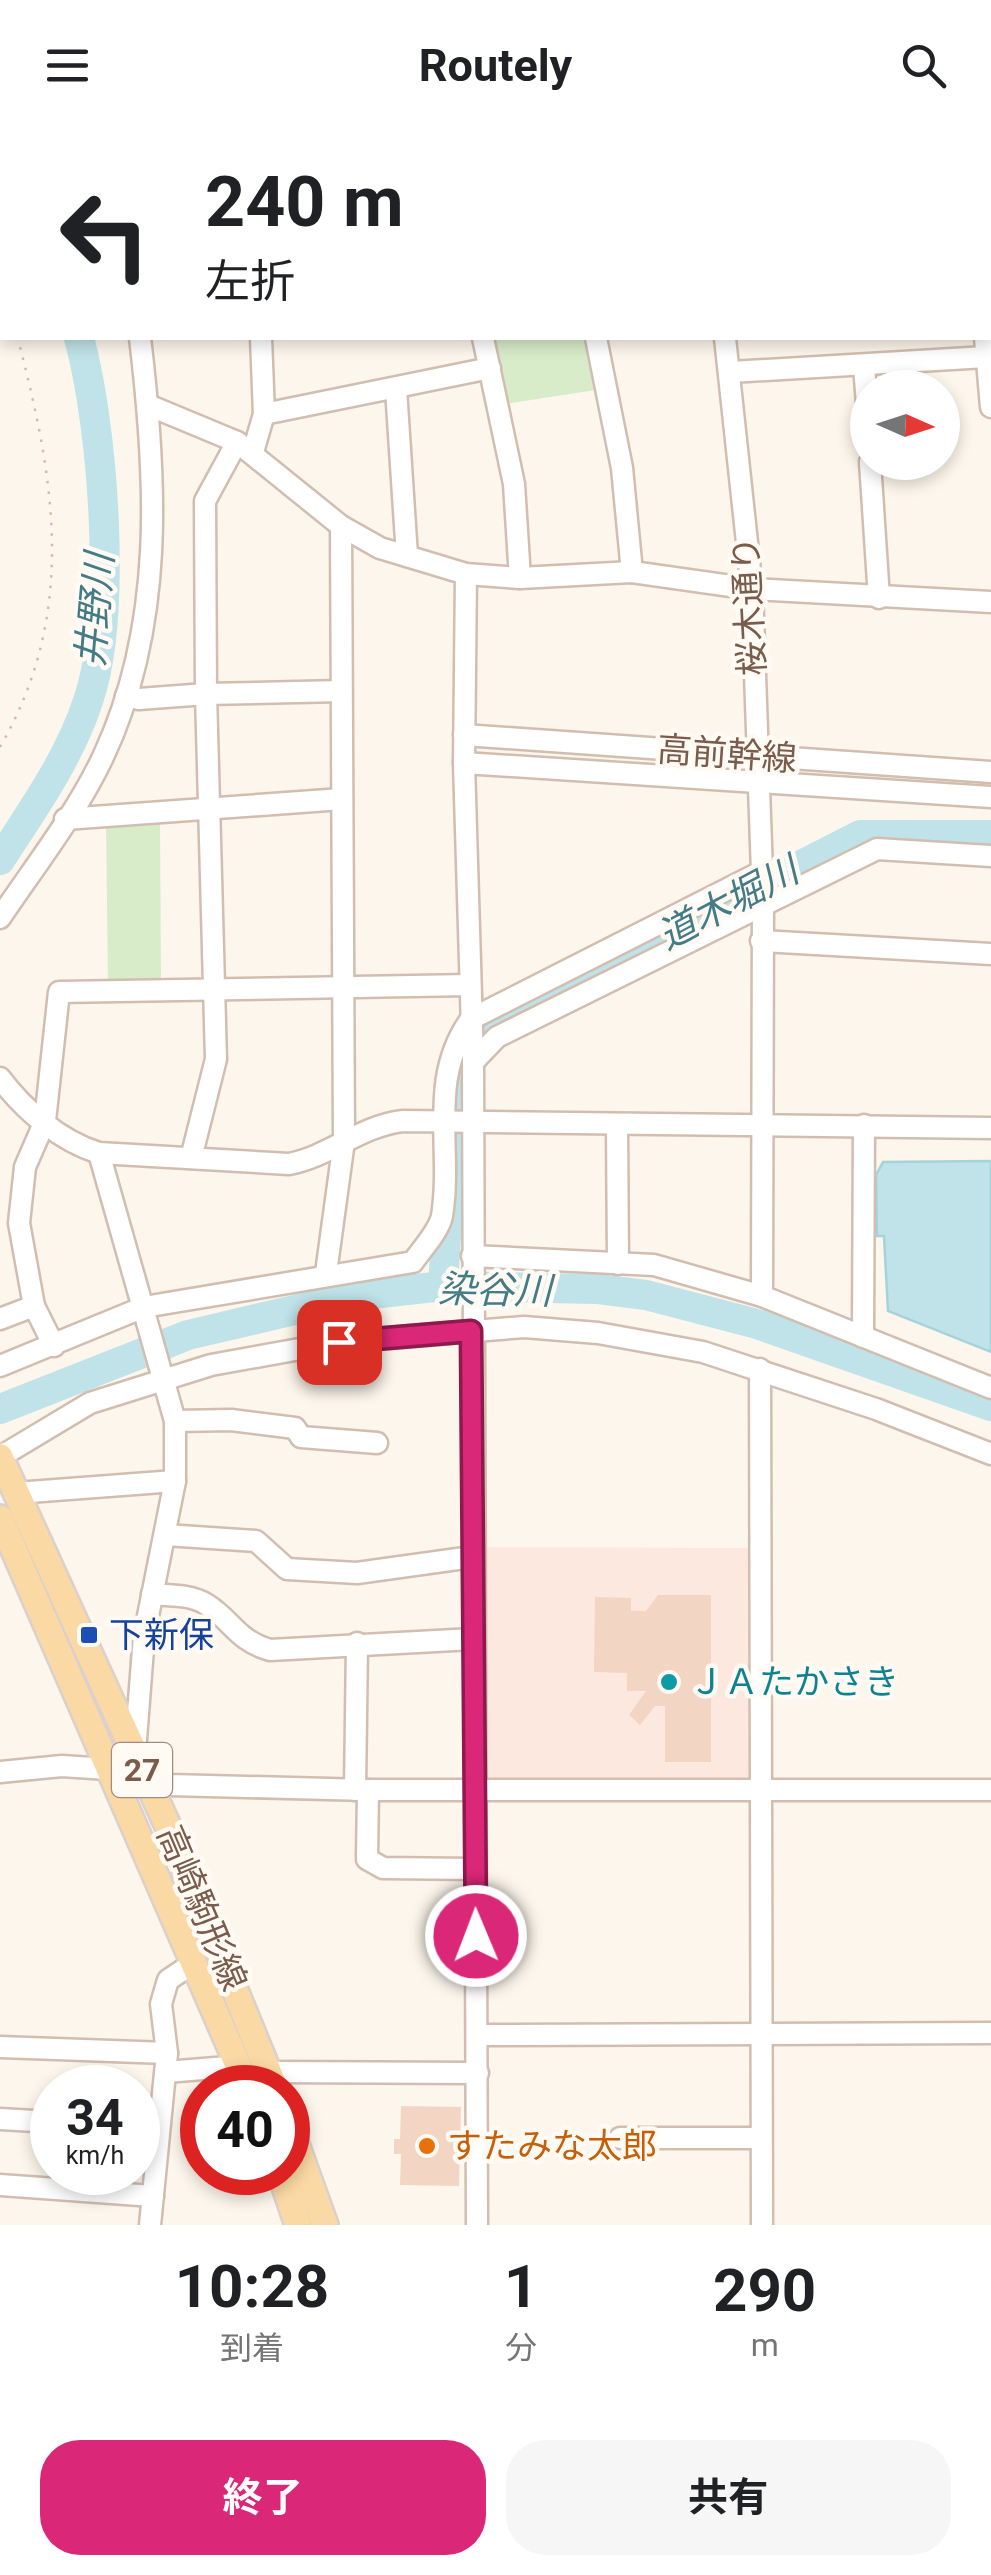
<!DOCTYPE html>
<html lang="ja">
<head>
<meta charset="utf-8">
<style>
  :root { --surface:#fff; --page:#f6f6f6; --text:#202124; --muted:#757577; --accent:#db2777 }
  body { margin:0; font-family:Roboto,"Noto Sans JP",sans-serif; background:var(--page); color:var(--text); height:100vh; display:flex; flex-direction:column; font-size:38px; white-space:nowrap }
  * { box-sizing:border-box; margin:0 }
  p { font-size:32px; color:var(--muted) }
  .icon { flex:none; width:55px; height:55px; fill:none; stroke:currentColor; stroke-width:2; stroke-linecap:round; stroke-linejoin:round }
  .map { position:relative; height:2095px; overflow:hidden }
  .side { display:flex; flex-direction:column; background:var(--surface); flex:1 }
  .side>* { flex:none }
  .banner { position:absolute; left:0px; top:0px; width:992px; height:210px; box-shadow:0 5px 15px #0003; background:#fff; color:var(--text); overflow:hidden }
  .needle { width:65px; rotate:93deg }
  .buttons { position:absolute; left:850px; top:240px; display:grid; gap:20px }
  .buttons a { display:grid; place-items:center; width:110px; height:110px; border-radius:50%; background:var(--surface); box-shadow:0 5px 15px #0003; font-size:50px }
  .speed { position:absolute; left:30px; top:1935px; display:flex; gap:20px; font-size:50px; font-weight:700; text-align:center }
  .speed>* { display:grid; place-content:center; width:130px; height:130px; border-radius:50%; background:var(--surface); box-shadow:0 5px 15px #0003; line-height:1 }
  .speed small { font-size:25px; font-weight:400 }
  .speed .limit { border:15px solid #d22; background:#fff; color:#111 }
  .pin { position:absolute; display:grid; place-items:center; width:85px; height:85px; color:#fff; margin:-42px; border-radius:20px; box-shadow:0 5px 15px #0006 }
  .me { position:absolute; width:110px; margin:-55px; rotate:359deg; stroke-linejoin:round; filter:drop-shadow(0 0 8px #0008) }
  .turn { display:flex; align-items:center; gap:35px; height:210px; padding:0 40px; font-size:45px }
  .turn .icon { width:130px; height:130px; stroke-width:2.5 }
  .turn b { display:block; font-size:70px; line-height:85px }
  .eta { display:flex; justify-content:space-evenly; align-items:center; height:170px; text-align:center }
  .eta b { font-size:60px; font-weight:700; line-height:70px }
  .cta { display:flex; gap:20px; margin-top:auto; padding:20px 40px }
  .cta a { flex:1; height:115px; border-radius:40px; background:var(--accent); color:#fff; font-size:40px; font-weight:700; line-height:115px; text-align:center }
  .cta a+a { background:var(--page); color:var(--text) }
  header { display:flex; justify-content:space-between; align-items:center; height:130px; padding:0 40px; background:var(--surface); font-size:45px; font-weight:700 }
  .map>svg:first-child { display:block }
</style>
</head>
<body>
<header><svg class="icon" aria-label="menu" viewBox="0 0 24 24"><path d="M4 6h16M4 12h16M4 18h16"/></svg>Routely<svg class="icon" aria-label="search" viewBox="0 0 24 24"><circle cx="10" cy="10" r="6"/><path d="M15 15l6 6"/></svg></header>
<div class="map">
<svg width="991" height="2095" viewBox="0 0 991 2095">
  <rect width="100%" height="100%" fill="#fdf6ec"/>
  <polygon fill="#fde8e0" points="483,1417 749,1418 753,1644 748,1651 488,1649 484,1643"/>
  <g fill="#d8ecc9">
    <polygon points="490,208 586,208 596,260 504,274"/>
    <polygon points="106,692 160,692 161,853 108,854"/>
  </g>
  <polygon fill="#bfe3e8" stroke="#a5d3da" stroke-width="2.5" points="991,1031 991,1222 888,1181 884,1106 877,1106 876,1045 883,1032"/>
  <g fill="none" stroke-linecap="round" stroke-linejoin="round">
    <g stroke="#bfe3e8" stroke-width="30">
      <polyline points="90,2 90,0"/>
      <path d="M0 730C33 679 69 629 88 571 118 484 103 296 79 208"/>
      <polyline points="481,903 488,895 860,705 991,705"/>
      <polyline points="443,1156 456,947"/>
      <polyline points="0,1279 188,1205 354,1166 443,1156 598,1159 646,1165 757,1194 991,1276"/>
    </g>
  </g>
  <g fill="#f3d5c3">
    <polygon points="658,1465 711,1465 711,1632 665,1632 665,1576 655,1576 640,1595 629,1585 646,1561 627,1561 627,1543 594,1542 595,1467 631,1468 631,1481 646,1481"/>
    <polygon points="401,1976 461,1977 459,2056 400,2055 401,2024 394,2024 394,2009 400,2009"/>
  </g>
  <g fill="none" stroke-linecap="round" stroke-linejoin="round">
    <g stroke="#d1beb0" stroke-width="25">
      <g id="minor">
        <polyline points="218,0 219,2"/>
        <polyline points="325,0 326,2"/>
        <polyline points="439,0 439,2"/>
        <polyline points="553,0 554,2"/>
        <polyline points="685,0 690,0"/>
        <polyline points="971,0 971,2"/>
        <polyline points="156,2 157,0"/>
        <polyline points="990,110 991,109"/>
        <polyline points="483,208 514,354 520,448"/>
        <polyline points="596,208 622,338 632,442"/>
        <polyline points="725,208 752,459 763,771 762,1166"/>
        <polyline points="985,208 991,277"/>
        <polyline points="864,235 868,288"/>
        <polyline points="731,242 986,227"/>
        <polyline points="396,259 407,426"/>
        <polyline points="148,275 237,312 341,396 380,418 466,444 520,448 632,442 752,459 991,472"/>
        <polyline points="264,284 490,238"/>
        <polyline points="237,312 205,371 206,564 341,561"/>
        <polyline points="253,322 264,284 261,208"/>
        <polyline points="870,332 879,468"/>
        <polyline points="466,444 464,633 473,932 477,2095"/>
        <polyline points="126,566 139,569 206,564 216,929 191,1028"/>
        <polyline points="464,605 991,642"/>
        <polyline points="464,633 991,667"/>
        <polyline points="65,689 342,669"/>
        <path d="M0 788C35 736 76 684 103 627 165 495 157 349 140 208"/>
        <polyline points="761,811 991,824"/>
        <polyline points="473,932 497,907 877,719 991,726"/>
        <path d="M0 948C24 980 60 1011 99 1023L289 1034C330 1026 360 996 403 991L991 998"/>
        <polyline points="617,996 618,1134"/>
        <polyline points="99,1023 175,1291 175,1351 144,1506 135,1622"/>
        <polyline points="472,1126 654,1135 762,1166 991,1258"/>
        <polyline points="326,1143 344,1011 341,396"/>
        <polyline points="0,1189 34,1176"/>
        <polyline points="863,1207 864,995"/>
        <polyline points="54,1216 34,1176 19,1093 25,1037 45,991 59,862 470,855"/>
        <path d="M0 1236 144 1177 413 1132C422 1119 439 1101 442 1086 453 1017 427 949 471 889L761 742"/>
        <polyline points="760,1239 762,2095"/>
        <polyline points="175,1291 231,1290 295,1298 301,1307 377,1313"/>
        <polyline points="0,1327 90,1273 211,1235 339,1212 524,1197 598,1203 703,1222 876,1279 991,1324"/>
        <polyline points="16,1363 175,1351"/>
        <polyline points="165,1405 256,1411 287,1439 357,1443 472,1427"/>
        <path d="M152 1464C170 1466 190 1464 206 1474 232 1490 236 1510 270 1520L473 1509"/>
        <polyline points="0,1642 62,1636 107,1639 170,1655 368,1660 991,1660"/>
        <polyline points="355,1660 357,1513"/>
        <polyline points="368,1660 367,1729 383,1738 475,1739"/>
        <polyline points="478,1905 991,1903"/>
        <polyline points="0,1917 167,1923"/>
        <polyline points="166,1942 240,1936"/>
        <polyline points="269,1942 478,1943"/>
        <polyline points="0,1989 52,1992"/>
        <polyline points="620,2008 761,2008"/>
        <polyline points="0,2055 153,2066"/>
        <polyline points="150,2095 167,1923 161,1874 168,1850 195,1832"/>
      </g>
    </g>
    <g stroke="#dad1cd" stroke-width="30">
      <g id="major">
        <polyline points="0,1327 167,1694 275,1958"/>
        <polyline points="0,1388 248,1958"/>
        <polyline points="288,1992 325,2095"/>
        <polyline points="280,2042 298,2095"/>
      </g>
    </g>
    <g stroke="#d9b8a5" stroke-width="2.5" stroke-dasharray="2.5 8" stroke-linecap="butt">
      <polyline points="50,2 51,0"/>
      <path d="M0 617C76 486 56 356 20 217L24 208"/>
    </g>
    <use href="#minor" stroke="#fff" stroke-width="20"/>
    <use href="#major" stroke="#fbd9a5" stroke-width="25"/>
  </g>
  <g fill="none" stroke-linecap="round" stroke-linejoin="round">
    <g stroke="#8e194d" stroke-width="25">
      <polyline id="route" points="339,1212 471,1201 476,1806"/>
    </g>
    <use href="#route" stroke="#db2777" stroke-width="18"/>
  </g>
  <rect fill="#1a4fb4" stroke="#fffaf3" stroke-width="4" x="79" y="1495" width="20" height="20" rx="5"/>
  <circle fill="#0f9aa8" stroke="#fffaf3" stroke-width="4" cx="669" cy="1552" r="10"/>
  <circle fill="#e8710a" stroke="#fffaf3" stroke-width="4" cx="427" cy="2016" r="10"/>
  <g text-anchor="middle" stroke-width="9" stroke-linejoin="round" paint-order="stroke">
    <rect fill="#fffaf3" stroke="#a28b7f" stroke-width="2.5" x="112" y="1613" width="60" height="54" rx="8"/>
    <g font-size="32" font-weight="bold" fill="#7a5c4d">
      <text x="142" y="1651">27</text>
    </g>
    <g font-size="35" fill="#7a5c4d" stroke="#fffaf3">
      <text transform="translate(749 476) rotate(-93)" y="12">桜木通り</text>
      <text transform="translate(727 624) rotate(4)" y="12">高前幹線</text>
      <text transform="translate(202 1778) rotate(67)" y="12">高崎駒形線</text>
    </g>
    <g font-size="35" fill="#164399" stroke="#fffaf3" text-anchor="start">
      <text x="109" y="1517">下新保</text>
    </g>
    <g font-size="35" fill="#0d838f" stroke="#fffaf3" text-anchor="start">
      <text x="689" y="1564">ＪＡたかさき</text>
    </g>
    <g font-size="35" fill="#c56008" stroke="#fffaf3" text-anchor="start">
      <text x="447" y="2028">すたみな太郎</text>
    </g>
    <g font-size="38" font-style="italic" fill="#437c86" stroke="#fffaf3">
      <text transform="translate(95 480) rotate(-85)" y="13">井野川</text>
      <text transform="translate(728 773) rotate(-28)" y="13">道木堀川</text>
      <text transform="translate(495 1160) rotate(1)" y="13">染谷川</text>
    </g>
  </g>
</svg>
<div class="buttons">
<a><svg class="needle" viewBox="-14 -14 28 28"><path d="M0-13l5 13h-10z" fill="#e53935"/><path d="M0 13l5-13h-10z" fill="#757577"/></svg></a>
</div>
<div class="speed"><div>34<small>km/h</small></div><div class="limit">40</div></div>
<div class="pin" style="left:339px;top:1212px;background:#d93025"><svg class="icon" aria-label="arrive" viewBox="0 0 24 24"><path d="M6 21V4h12l-3 4 3 4H6"/></svg></div>
<svg class="me" style="left:476px;top:1806px" viewBox="-20 -20 40 40"><circle r="17" fill="#db2777" stroke="#fff" stroke-width="3"/><path d="M0-11L8 9 0 5-8 9z" fill="#fff"/></svg>
<div class="banner">
<div class="turn"><svg class="icon" aria-label="left" viewBox="0 0 24 24"><path d="M17 20v-9H6M10 6l-5 5 5 5"/></svg><div><b>240 m</b>左折</div></div>
</div>
</div>
<section class="side">
<div class="eta">
<div><b>10:28</b><p>到着</p></div>
<div><b>1</b><p>分</p></div>
<div><b>290</b><p>m</p></div>
</div>
<div class="cta"><a>終了</a><a>共有</a></div>
</section>
</body>
</html>
